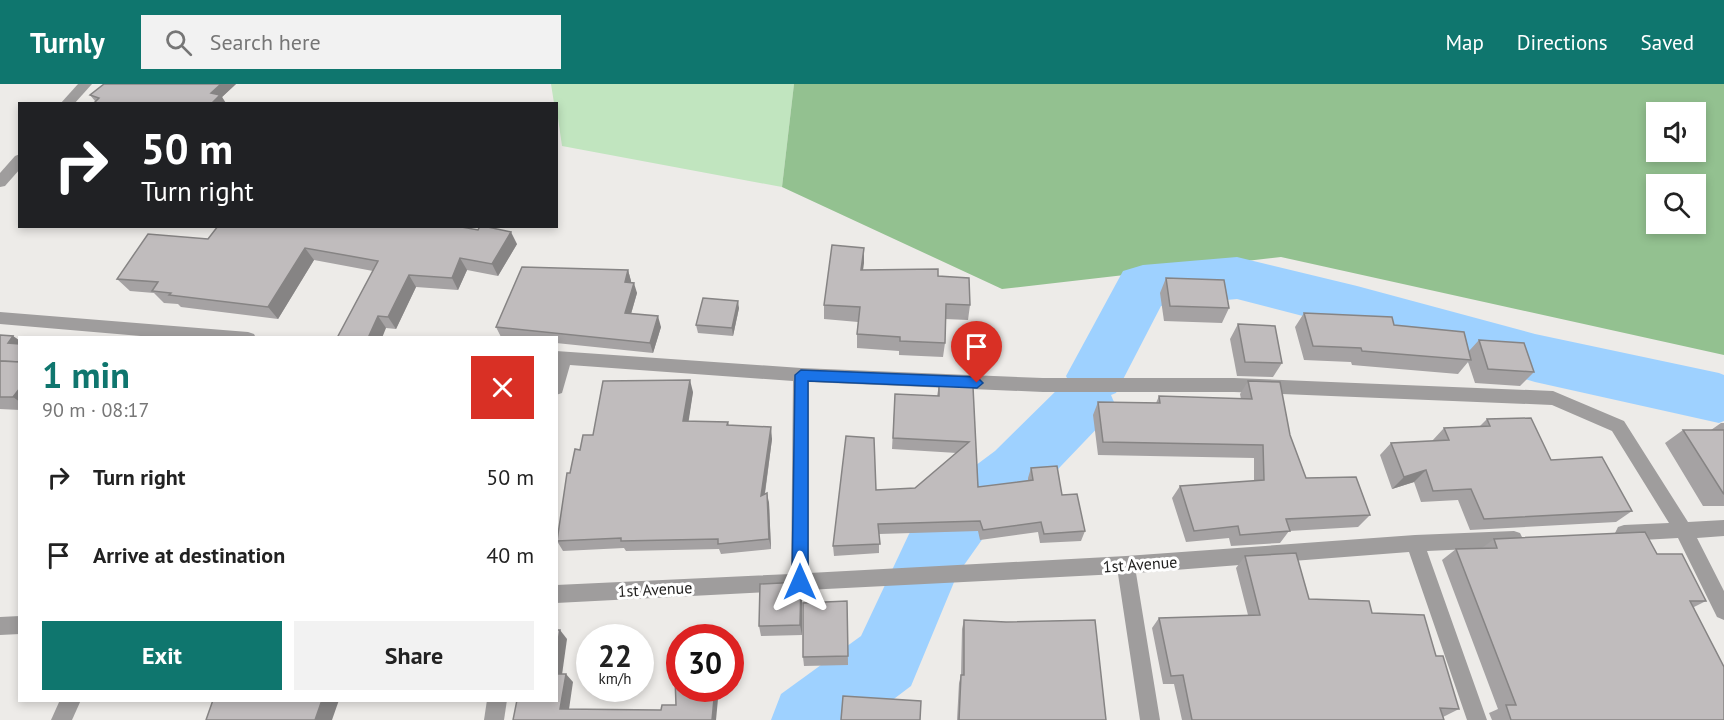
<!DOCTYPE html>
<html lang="en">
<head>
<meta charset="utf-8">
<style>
  :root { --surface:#fff; --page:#f2f2f2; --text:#222; --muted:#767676; --accent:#0f766e }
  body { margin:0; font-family:"PT Sans",sans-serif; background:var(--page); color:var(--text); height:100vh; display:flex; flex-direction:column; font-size:22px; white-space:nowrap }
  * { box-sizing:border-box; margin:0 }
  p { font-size:20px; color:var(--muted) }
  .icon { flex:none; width:33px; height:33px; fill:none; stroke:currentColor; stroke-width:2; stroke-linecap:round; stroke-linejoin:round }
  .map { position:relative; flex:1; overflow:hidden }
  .panel { position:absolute; left:18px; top:252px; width:540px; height:366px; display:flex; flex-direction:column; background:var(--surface); border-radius:0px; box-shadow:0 3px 9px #0003 }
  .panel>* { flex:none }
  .hud { position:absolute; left:18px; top:18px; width:540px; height:126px; border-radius:0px; box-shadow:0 3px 9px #0003; background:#202124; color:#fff; overflow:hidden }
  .controls { position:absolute; left:1646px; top:18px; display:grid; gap:12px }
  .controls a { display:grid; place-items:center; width:60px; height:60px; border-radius:0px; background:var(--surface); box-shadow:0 3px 9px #0003; font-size:30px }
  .speed { position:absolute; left:576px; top:540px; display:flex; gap:12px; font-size:30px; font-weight:700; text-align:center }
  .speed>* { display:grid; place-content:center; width:78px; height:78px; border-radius:50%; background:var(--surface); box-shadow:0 3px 9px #0003; line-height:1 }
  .speed small { font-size:15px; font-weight:400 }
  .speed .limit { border:9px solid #d22; background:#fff; color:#111 }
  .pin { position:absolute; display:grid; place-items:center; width:51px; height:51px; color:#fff; margin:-62px -26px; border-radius:50% 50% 50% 0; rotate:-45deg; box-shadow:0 0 6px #0007 }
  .pin .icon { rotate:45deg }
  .me { position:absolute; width:66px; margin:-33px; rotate:0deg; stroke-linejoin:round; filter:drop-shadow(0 0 4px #0008) }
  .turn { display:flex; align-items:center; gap:21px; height:126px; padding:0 24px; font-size:27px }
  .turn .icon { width:78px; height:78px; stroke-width:2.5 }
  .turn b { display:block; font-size:42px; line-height:51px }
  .round { display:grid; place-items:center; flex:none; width:63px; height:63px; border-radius:0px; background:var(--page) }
  .headline { display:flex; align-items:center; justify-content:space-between; height:102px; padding:0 24px }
  h1 { font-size:36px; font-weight:800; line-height:45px; color:var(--accent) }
  .cta { display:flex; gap:12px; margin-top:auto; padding:12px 24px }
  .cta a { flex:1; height:69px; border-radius:0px; background:var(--accent); color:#fff; font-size:24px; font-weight:800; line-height:69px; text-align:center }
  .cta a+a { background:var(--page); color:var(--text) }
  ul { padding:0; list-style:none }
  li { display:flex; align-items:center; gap:18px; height:78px; padding:0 24px }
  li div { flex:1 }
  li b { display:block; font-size:22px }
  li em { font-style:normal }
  header { display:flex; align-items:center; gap:36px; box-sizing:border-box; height:84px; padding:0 30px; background:var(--accent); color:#fff }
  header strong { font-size:28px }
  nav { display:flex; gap:33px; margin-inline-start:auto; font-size:21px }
  .search { width:420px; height:54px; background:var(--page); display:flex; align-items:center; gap:15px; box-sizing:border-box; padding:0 21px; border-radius:0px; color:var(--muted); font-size:22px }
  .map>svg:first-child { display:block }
</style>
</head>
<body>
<header>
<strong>Turnly</strong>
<div class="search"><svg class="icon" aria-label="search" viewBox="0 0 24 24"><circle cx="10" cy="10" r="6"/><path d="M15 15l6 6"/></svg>Search here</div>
<nav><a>Map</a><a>Directions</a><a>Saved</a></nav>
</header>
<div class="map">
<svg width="1724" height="636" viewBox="0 0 1724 636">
  <rect width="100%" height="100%" fill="#edebe8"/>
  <polygon fill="#c1e5bf" points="551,0 794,0 782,103 562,62 556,20 554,19"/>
  <path fill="#93c190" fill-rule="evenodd" d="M794 0H1724V271L1281 173 1002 205 782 103ZM1656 28H1695V68H1656ZM1656 100H1695V140H1656Z"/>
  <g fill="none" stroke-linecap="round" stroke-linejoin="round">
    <polygon fill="#9ed1ff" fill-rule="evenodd" points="1237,173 1357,202 1535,250 1719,289 1724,291 1724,337 1719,339 1535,298 1357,246 1237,215 1161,222 1116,309 1111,311 1114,318 1105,336 1039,405 986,450 957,491 911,602 866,636 771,636 781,610 861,552 909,450 940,408 995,367 1063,300 1069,298 1066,292 1123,187 1143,181"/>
    <g fill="#9f9d9d" fill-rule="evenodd">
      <polygon points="78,0 92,0 74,20 60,20"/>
      <polygon points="20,70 20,85 5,102 0,103 0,89 15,72"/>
      <polygon points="0,228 248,248 254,250 256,254 164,254 0,240"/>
      <polygon points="556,267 801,284 1043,294 1234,294 1553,307 1624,337 1688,438 1724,436 1724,452 1697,454 1724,507 1724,536 1717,533 1678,454 1624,457 1618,455 1615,449 1618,443 1624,441 1669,439 1612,347 1552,321 1234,308 1043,308 809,298 809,489 1126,472 1415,451 1514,447 1520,449 1523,455 1520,461 1514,463 1427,467 1487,636 1467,636 1409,468 1136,489 1160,636 1140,636 1118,490 556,519 556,501 791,490 793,297 570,281 562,309 556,311"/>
      <polygon points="20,532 20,550 0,551 0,533"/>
      <polygon points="60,616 81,616 72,636 51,636"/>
      <polygon points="487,616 507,616 504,636 484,636"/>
    </g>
  </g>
  <g fill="#a5a2a3">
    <polygon points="104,0 236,0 222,13 226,19 95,17 90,11"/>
    <polygon points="208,155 517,160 498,192 467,186 458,206 416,203 396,245 386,244 337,254 373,187 314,176 278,235 181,223 178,220 164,219 154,209 130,207 117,195"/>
    <polygon points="864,164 863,186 938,192 970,221 968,236 945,235 945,259 943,273 899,271 899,267 857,264 857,250 858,238 824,235 824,221"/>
    <polygon points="628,186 631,197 631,198 637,209 631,230 661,243 653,269 556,259 556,254 501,253 496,243"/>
    <polygon points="1166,194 1229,224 1222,239 1164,237 1160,209"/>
    <polygon points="739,224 733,252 698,249 696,241"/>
    <polygon points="1304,229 1394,241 1469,267 1479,256 1534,288 1520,302 1475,299 1468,278 1458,290 1352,281 1351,278 1304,276 1295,243"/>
    <polygon points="1238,240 1282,279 1273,293 1237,292 1230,255"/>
    <polygon points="0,251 13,252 20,257 20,326 0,325"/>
    <polygon points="1248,297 1290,351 1306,394 1370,431 1358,443 1289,447 1280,459 1231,462 1229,454 1186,458 1172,414 1180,402 1254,397 1254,374 1098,371 1093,331 1098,318 1156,319 1159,312 1241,315 1240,310"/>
    <polygon points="939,301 973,303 978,403 1028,397 1028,394 1031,384 1062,411 1085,447 1081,457 1040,459 1038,448 980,456 978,447 879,450 879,469 834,472 833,462 876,406 915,404 957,369 892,365 895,310 937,312"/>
    <polygon points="693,308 688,337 728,338 729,341 772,355 765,410 769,419 771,465 721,470 719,465 626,467 624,464 563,467 557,457 570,389 580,366"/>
    <polygon points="1487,335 1551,376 1632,427 1616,438 1470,446 1458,416 1421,418 1414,398 1392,405 1380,371 1391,359 1432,357 1444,344 1479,343"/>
    <polygon points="1721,339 1724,339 1724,422 1703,422 1665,359 1683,346 1711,346"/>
    <polygon points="1494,455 1657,470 1706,517 1694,523 1724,636 1492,636 1489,629 1498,625 1442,476 1456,465 1482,464"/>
    <polygon points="1245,472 1309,515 1372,529 1436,572 1459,625 1443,633 1444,636 1182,636 1174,600 1163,600 1152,544 1159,534 1248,531 1236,484"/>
    <polygon points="801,498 802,509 802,551 761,552 759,542"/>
    <polygon points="847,517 848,581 804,582 803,573"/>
    <polygon points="964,536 1106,636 957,636 959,599 961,591 962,545"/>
  </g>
  <g fill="#868484">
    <polygon points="221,0 236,0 222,13 226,20 211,20 211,9"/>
    <polygon points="511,148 517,160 498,192 492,180"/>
    <polygon points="305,164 314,176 278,235 268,223"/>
    <polygon points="864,164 864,179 861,200 861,186"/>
    <polygon points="460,174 467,186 458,206 452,194"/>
    <polygon points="628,186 631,197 628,209 625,198"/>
    <polygon points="409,191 416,203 396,245 388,233"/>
    <polygon points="634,199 637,209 628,240 625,229"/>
    <polygon points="738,217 739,224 733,252 732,244"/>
    <polygon points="378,232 386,244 382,254 368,254"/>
    <polygon points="658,232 661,243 653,269 650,259"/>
    <polygon points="13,252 20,257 20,263 8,259"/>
    <polygon points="690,296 693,308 687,348 683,337"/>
    <polygon points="20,304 20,318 13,313"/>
    <polygon points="771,343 772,355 763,422 761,412"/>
    <polygon points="1426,386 1414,398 1392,405 1404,393"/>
    <polygon points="767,409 769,419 771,465 769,455"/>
    <polygon points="801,498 802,509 802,551 800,541"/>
    <polygon points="560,546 567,555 561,598 556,593 556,568"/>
    <polygon points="566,590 573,598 568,632 560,625"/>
    <polygon points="715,604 719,604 716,636 712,636"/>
    <polygon points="322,616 339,616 332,636 315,636"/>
  </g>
  <g fill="#c0bcbd" stroke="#868484" stroke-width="1.5">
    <polygon points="104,0 221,0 211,9 220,11 211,20 93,20 99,14 90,11"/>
    <polygon points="218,142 456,142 478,146 480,142 483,142 511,148 492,180 460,174 452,194 409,191 388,233 378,232 368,254 337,254 378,177 305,164 268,223 169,211 171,209 152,207 158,198 117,195 148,150 208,155"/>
    <polygon points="832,161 864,164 861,186 938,185 938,192 969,194 970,221 946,220 945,259 900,257 900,253 857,250 860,223 824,221"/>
    <polygon points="522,183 628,186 625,198 634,199 625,229 658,232 650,259 496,243"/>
    <polygon points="1166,194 1224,196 1229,224 1170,222"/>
    <polygon points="703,214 738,217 732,244 696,241"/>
    <polygon points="1304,229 1392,233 1394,241 1464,248 1471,276 1362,267 1361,264 1313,262"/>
    <polygon points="1238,240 1275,242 1282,279 1245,278"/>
    <polygon points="0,251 13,252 8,259 20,260 20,278 0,277"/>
    <polygon points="1479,256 1524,259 1534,288 1488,285"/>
    <polygon points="0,277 20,278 20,304 13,313 0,313"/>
    <polygon points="690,296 683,337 728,338 727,341 771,343 761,412 767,409 769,455 718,460 718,455 621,457 621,454 557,457 567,389 570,389 575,365 580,366 583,351 593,351 603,297"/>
    <polygon points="1248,297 1280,298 1290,351 1306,394 1356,393 1370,431 1286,435 1290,447 1240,451 1238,442 1194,447 1180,402 1264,396 1263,361 1103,358 1098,318 1160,319 1159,312 1252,315"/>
    <polygon points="939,301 973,303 978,403 1033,396 1031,384 1057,382 1062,411 1077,410 1085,447 1044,450 1041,438 983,446 980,437 878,440 880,460 833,462 846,352 874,354 876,406 915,404 969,358 893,354 895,310 939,312"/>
    <polygon points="1531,334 1551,376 1602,373 1632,427 1484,435 1471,405 1433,407 1426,386 1404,393 1391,359 1449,356 1444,344 1490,342 1487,335"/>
    <polygon points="1683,346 1724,346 1724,410 1723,409"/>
    <polygon points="1645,448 1657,470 1682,470 1706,517 1690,517 1724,583 1724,636 1511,636 1506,621 1516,621 1456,465 1497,464 1494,455"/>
    <polygon points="1296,469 1309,515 1369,517 1372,529 1424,531 1436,572 1443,572 1459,625 1440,624 1444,636 1192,636 1183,591 1171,592 1159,534 1260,531 1245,472"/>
    <polygon points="801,498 800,541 759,542 760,500"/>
    <polygon points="847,517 848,572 803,573 803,519"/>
    <polygon points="964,536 1006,538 1095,536 1106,636 959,636 961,591 964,591"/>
    <polygon points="556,546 560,546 556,568"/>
    <polygon points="556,590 566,590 560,625 661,626 662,621 676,621 675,594 680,593 680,604 715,604 712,636 513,636 517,616 556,616"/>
    <polygon points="843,612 921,617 920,636 841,636"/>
    <polygon points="213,616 322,616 315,636 206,636"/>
  </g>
  <polygon fill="#1a73e8" stroke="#114b97" stroke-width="1.5" points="801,286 977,293 983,299 977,304 808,297 808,498 806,503 800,506 795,503 792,498 795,291"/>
  <g text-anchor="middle" stroke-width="6" stroke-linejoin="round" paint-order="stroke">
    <g font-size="16" fill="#1f1e1d" stroke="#fff">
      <text transform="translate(1140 480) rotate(-4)" y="6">1st Avenue</text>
      <text transform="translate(655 505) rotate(-3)" y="6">1st Avenue</text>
    </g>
  </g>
</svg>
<div class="controls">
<a><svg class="icon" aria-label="sound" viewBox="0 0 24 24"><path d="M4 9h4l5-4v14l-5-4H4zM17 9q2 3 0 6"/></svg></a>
<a><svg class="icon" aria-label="search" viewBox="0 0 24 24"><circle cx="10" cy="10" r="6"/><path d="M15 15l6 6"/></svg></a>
</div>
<div class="speed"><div>22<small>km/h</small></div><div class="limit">30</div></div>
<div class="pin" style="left:977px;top:299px;background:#d93025"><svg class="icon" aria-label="arrive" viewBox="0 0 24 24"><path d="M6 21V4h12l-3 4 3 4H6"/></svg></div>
<svg class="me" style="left:800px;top:498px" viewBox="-20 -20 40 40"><path d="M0-17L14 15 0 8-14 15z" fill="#1a73e8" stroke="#fff" stroke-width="4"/></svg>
<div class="hud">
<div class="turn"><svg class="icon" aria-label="right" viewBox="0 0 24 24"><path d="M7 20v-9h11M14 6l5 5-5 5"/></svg><div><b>50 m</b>Turn right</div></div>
</div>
<section class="panel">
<div class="headline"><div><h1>1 min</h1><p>90 m · 08:17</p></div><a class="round" style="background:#d93025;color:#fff"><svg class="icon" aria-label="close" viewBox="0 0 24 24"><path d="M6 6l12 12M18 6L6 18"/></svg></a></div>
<ul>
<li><svg class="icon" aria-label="right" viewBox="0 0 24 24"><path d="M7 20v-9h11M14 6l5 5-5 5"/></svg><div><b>Turn right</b></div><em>50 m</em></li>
<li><svg class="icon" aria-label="arrive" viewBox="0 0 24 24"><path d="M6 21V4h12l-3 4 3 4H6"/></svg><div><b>Arrive at destination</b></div><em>40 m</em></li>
</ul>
<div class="cta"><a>Exit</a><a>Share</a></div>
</section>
</div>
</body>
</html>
